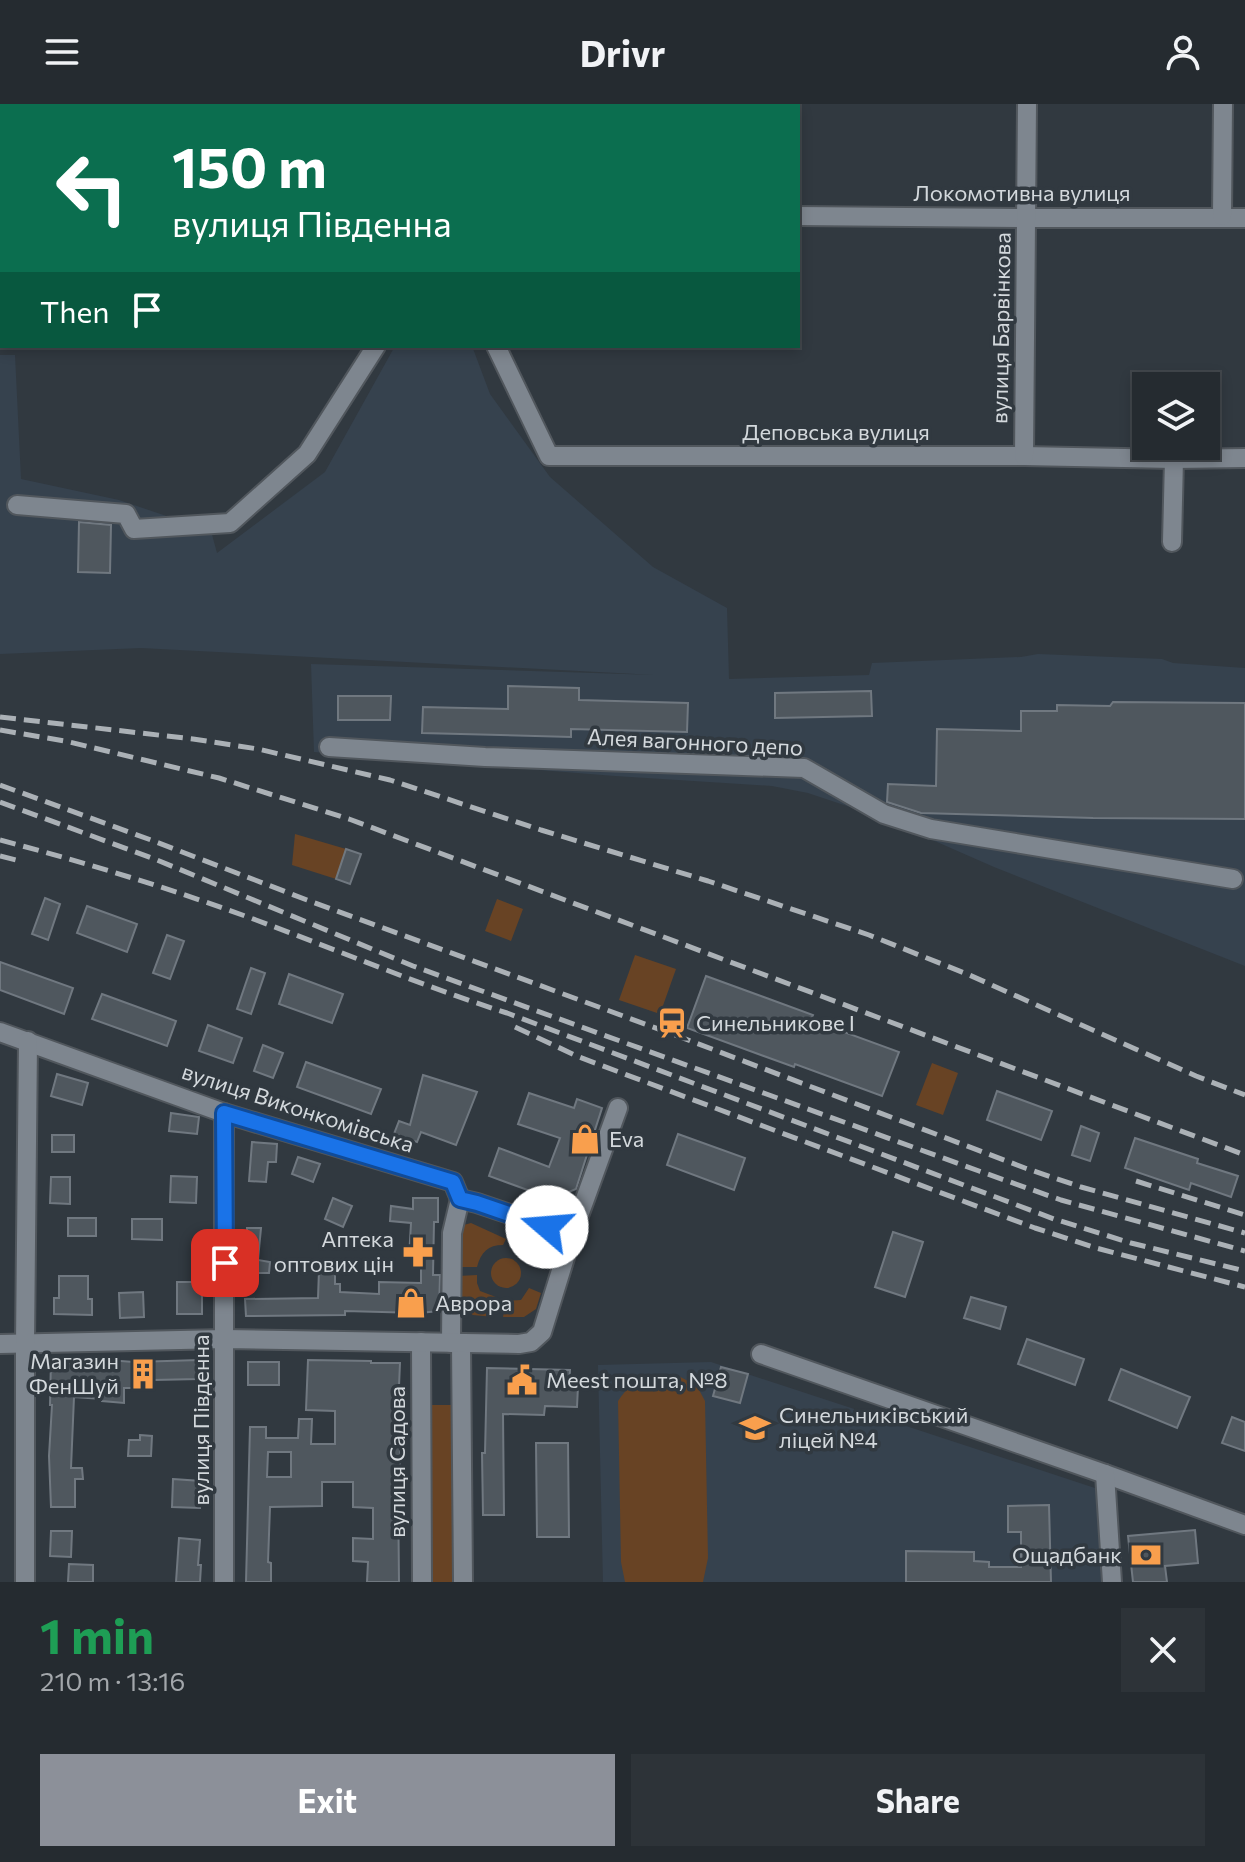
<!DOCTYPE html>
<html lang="en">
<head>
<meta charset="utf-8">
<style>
  :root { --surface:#252b30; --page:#2d3338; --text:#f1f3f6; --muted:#a3a7ab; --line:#42474c; --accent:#8c9099 }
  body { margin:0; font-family:Commissioner,sans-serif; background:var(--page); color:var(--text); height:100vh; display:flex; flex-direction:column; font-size:30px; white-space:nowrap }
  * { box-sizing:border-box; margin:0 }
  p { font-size:26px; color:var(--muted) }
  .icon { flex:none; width:44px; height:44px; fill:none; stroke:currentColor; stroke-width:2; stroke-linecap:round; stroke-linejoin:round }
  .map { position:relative; height:1478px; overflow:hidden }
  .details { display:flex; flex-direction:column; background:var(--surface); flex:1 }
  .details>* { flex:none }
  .banner { position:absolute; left:0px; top:0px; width:800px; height:244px; box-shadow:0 4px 12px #0003,0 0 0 2px var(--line); background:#0b6e4f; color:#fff; overflow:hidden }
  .controls { position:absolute; left:1132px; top:268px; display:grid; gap:16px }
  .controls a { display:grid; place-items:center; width:88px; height:88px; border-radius:0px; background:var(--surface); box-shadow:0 4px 12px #0003,0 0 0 2px var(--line); font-size:40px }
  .pin { position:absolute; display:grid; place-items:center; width:68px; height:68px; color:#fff; margin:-34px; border-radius:16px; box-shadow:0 4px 12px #0006 }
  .me { position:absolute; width:88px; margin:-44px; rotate:288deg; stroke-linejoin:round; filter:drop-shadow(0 0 6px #0008) }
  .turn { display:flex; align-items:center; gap:28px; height:168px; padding:0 40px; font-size:36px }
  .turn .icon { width:104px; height:104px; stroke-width:2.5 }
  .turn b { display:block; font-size:56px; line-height:68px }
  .then { display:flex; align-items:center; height:76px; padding:0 40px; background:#0003; gap:16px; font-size:30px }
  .round { display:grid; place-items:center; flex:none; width:84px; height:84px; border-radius:0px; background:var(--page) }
  .headline { display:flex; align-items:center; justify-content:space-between; height:136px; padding:0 40px }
  h1 { font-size:48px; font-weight:700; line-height:60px; color:#1e9e55 }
  .cta { display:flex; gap:16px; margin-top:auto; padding:16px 40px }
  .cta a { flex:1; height:92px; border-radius:0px; background:var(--accent); color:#fff; font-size:32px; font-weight:700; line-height:92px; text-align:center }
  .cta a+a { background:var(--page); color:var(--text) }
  header { display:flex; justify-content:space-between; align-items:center; height:104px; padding:0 40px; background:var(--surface); font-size:36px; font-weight:700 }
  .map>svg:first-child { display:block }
</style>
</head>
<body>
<header><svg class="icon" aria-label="menu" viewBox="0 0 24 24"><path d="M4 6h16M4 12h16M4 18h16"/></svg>Drivr<svg class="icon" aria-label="person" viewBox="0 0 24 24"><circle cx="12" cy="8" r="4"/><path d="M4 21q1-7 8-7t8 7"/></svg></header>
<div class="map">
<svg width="1245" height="1478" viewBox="0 0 1245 1478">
  <rect width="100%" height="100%" fill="#313940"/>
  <g fill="#36424e">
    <polygon points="395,242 472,242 490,290 550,373 653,463 727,504 729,575 869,571 872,559 1021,553 1038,550 1162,555 1173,559 1245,564 1245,862 994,763 880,713 808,689 772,682 615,672 314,648 311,560 655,571 141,544 0,550 0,251 15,251 21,375 119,396 211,427 217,449 325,368"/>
    <polygon points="711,1258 1101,1386 1105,1478 603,1478 598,1261"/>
  </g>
  <g fill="#684324">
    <polygon points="295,730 346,745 336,775 292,761"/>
    <polygon points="497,795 523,805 511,837 485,827"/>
    <polygon points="635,851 676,865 660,910 619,896"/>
    <polygon points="932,959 958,969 943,1011 916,1001"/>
    <path d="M471 1119 506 1135 503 1141C488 1141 481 1148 477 1163H457L460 1122Z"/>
    <circle cx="506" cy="1169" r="15"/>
    <polygon points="477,1171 477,1179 480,1187 496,1193 494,1213 473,1211 458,1201 458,1172"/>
    <polygon points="529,1184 541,1189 536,1205 524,1213 503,1213 506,1197 521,1196"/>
    <path d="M675 1270 697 1282 705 1297 708 1454 703 1478H625L621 1458 618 1297C638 1269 643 1272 675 1270Z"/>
    <polygon points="428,1301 452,1301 453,1478 428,1478"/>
  </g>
  <g fill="#4f575e" stroke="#707880" stroke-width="2" fill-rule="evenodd">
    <polygon points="79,418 111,421 110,469 78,468"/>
    <polygon points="508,582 579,584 579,596 688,599 687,628 571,625 571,633 422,629 423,603 508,605"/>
    <polygon points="871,587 872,612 775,614 775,589"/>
    <polygon points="338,592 391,592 390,616 338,616"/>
    <polygon points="1113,598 1245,599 1245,715 1093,714 921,709 887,698 888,680 936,682 937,625 1021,627 1021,607 1057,607 1057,601 1110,602"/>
    <polygon points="346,745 361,750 350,780 336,775"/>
    <polygon points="45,794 60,800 48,836 32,830"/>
    <polygon points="87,802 137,820 127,848 77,829"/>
    <polygon points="167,831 184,837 170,875 153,869"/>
    <polygon points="0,858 73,884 64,910 0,886"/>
    <polygon points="251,864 265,869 251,910 237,905"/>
    <polygon points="289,870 343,890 332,919 279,900"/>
    <polygon points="706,872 813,911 811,916 899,948 882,992 795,960 794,963 687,924"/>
    <polygon points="102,890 176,917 167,942 92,915"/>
    <polygon points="208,921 242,934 233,959 199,947"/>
    <polygon points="263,941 283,949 273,974 254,967"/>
    <polygon points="306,958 381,985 371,1010 297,983"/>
    <polygon points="57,970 88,979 82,1001 51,992"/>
    <polygon points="423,971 477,988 456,1041 421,1028 417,1038 394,1030 399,1017 410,1021"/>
    <polygon points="997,987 1052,1007 1041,1036 987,1016"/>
    <polygon points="529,989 574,1004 577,995 602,1004 576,1085 552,1095 489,1072 499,1044 549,1063 560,1034 518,1020"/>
    <polygon points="171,1009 199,1013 197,1030 169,1027"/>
    <polygon points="1081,1022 1099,1029 1090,1057 1072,1051"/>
    <polygon points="678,1030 745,1054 734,1086 667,1061"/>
    <rect x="52" y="1031" width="22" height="17"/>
    <polygon points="1135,1034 1198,1055 1197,1059 1238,1072 1231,1093 1191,1079 1189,1086 1125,1064"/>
    <polygon points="252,1038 277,1040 276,1058 268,1058 266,1078 249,1077"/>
    <polygon points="298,1053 320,1060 313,1078 292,1070"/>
    <polygon points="171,1072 197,1073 196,1099 170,1098"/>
    <polygon points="51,1073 70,1073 70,1100 50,1099"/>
    <polygon points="333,1094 352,1102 343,1123 325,1115"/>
    <polygon points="413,1094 438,1094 438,1118 434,1118 433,1171 440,1171 439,1207 419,1209 345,1207 345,1211 246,1212 245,1195 318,1194 319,1166 335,1166 335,1180 340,1180 340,1188 379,1190 379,1178 421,1179 421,1155 409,1154 411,1119 390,1117 391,1102 413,1105"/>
    <rect x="68" y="1114" width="28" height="18"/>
    <polygon points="132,1115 162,1115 162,1136 132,1135"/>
    <polygon points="247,1124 261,1124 258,1156 270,1158 269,1169 257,1169 256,1172 248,1172 248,1169 245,1169 245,1156 248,1156"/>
    <polygon points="893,1128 923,1138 905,1193 875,1183"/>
    <polygon points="59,1172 88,1172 88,1195 92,1195 92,1211 54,1210 54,1194 59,1194"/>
    <rect x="177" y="1178" width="25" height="32"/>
    <polygon points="143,1188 144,1213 120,1214 119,1189"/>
    <polygon points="971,1193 1006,1203 1000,1225 964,1214"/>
    <polygon points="1027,1235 1084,1255 1075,1281 1018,1260"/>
    <polygon points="51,1255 95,1257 95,1255 134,1258 199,1256 199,1275 153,1276 153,1284 124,1284 124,1299 102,1297 102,1295 74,1293 71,1364 82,1364 83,1375 75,1375 75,1403 51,1403 49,1352 52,1301 50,1301"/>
    <path d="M308 1256 371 1257V1259H400L398 1305H400V1377H398L399 1478H367L368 1458 353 1457V1434L373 1435V1404L353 1403V1378H322V1402L270 1403 268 1458 271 1459V1478H246L250 1323H266V1334H298L299 1315H312L311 1340H335V1307L306 1306ZM268 1348H291V1373H267Z"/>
    <rect x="248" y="1258" width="31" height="23"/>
    <polygon points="721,1263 748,1270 740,1299 713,1292"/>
    <polygon points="487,1264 570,1266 569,1282 578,1282 577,1303 545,1302 544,1311 503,1310 504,1411 483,1411 482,1349 485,1349"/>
    <polygon points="1121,1265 1190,1293 1177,1324 1109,1296"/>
    <polygon points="1232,1313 1245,1318 1245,1347 1222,1339"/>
    <polygon points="140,1331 152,1332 151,1352 128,1352 129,1336 140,1336"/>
    <polygon points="536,1339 568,1339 569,1433 537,1433"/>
    <polygon points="173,1375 201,1377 200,1404 172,1403"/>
    <polygon points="1049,1401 1051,1478 906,1478 906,1447 974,1448 974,1457 989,1458 989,1463 1021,1463 1021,1428 1008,1428 1008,1402"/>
    <polygon points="1195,1426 1198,1459 1165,1462 1167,1478 1133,1478 1128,1432"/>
    <polygon points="51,1427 72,1427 71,1453 50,1452"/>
    <polygon points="179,1434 200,1436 198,1461 201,1461 200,1478 176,1478"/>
    <polygon points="69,1460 93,1461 93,1478 68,1478"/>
  </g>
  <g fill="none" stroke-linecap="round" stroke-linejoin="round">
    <g stroke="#51575d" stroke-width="22">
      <g id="street">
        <polyline points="292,0 292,2"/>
        <polyline points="415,0 415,2"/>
        <polyline points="0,106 2,106"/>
        <polyline points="798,112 1026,114 1245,114"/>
        <polyline points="1222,112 1223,0"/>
        <polyline points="496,242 549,352 1024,352 1174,355 1245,354"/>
        <polyline points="1024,352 1027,0"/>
        <polyline points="17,401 126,410 134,425 230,419 307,350 376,242"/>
        <polyline points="1172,438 1174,355"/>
        <polyline points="329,643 485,653 804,664 884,710 931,725 1233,775"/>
        <polyline points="0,928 224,1009 453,1078 460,1095"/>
        <polyline points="460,1095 477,1099 572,1131"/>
        <polyline points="421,1238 422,1478"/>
        <polyline points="451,1239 452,1129 460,1095"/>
        <polyline points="461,1239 463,1478"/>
        <polyline points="0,1240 225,1235 519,1240 531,1238 542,1228 572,1131 618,1004"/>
        <polyline points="761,1250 1105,1370 1245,1421"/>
        <polyline points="1105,1370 1112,1478"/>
        <polyline points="25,1478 25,1240 28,937"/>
        <polyline points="224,1478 224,1009"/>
      </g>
    </g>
    <use href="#street" stroke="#7e868f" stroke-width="18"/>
    <g stroke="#abb1b6" stroke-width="5" stroke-dasharray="16 8" stroke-linecap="butt">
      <polyline points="0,613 193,635 258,645 390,676 541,726 708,777 869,831 967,870 1196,972 1245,991"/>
      <polyline points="0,626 65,637 219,674 349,715 1245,1051"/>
      <polyline points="0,681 151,736 307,796 675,931 1025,1064 1081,1083 1245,1129"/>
      <polyline points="0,698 157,756 413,862 979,1067 1061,1096 1245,1147"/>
      <path d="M0 736C87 759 172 785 256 816 340 847 422 882 507 909L1054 1115 1131 1139 1245 1167"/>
      <polyline points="0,752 16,756"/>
      <polyline points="515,923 579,953 1035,1124 1096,1144 1245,1183"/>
      <polyline points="1136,1077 1245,1111"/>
    </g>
  </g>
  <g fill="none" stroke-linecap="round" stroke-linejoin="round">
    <g stroke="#114b97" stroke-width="20">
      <polyline id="route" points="225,1159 224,1009 453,1078 460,1095 477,1099 547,1123"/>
    </g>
    <use href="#route" stroke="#1a73e8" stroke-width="14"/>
  </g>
  <defs>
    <g id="station-bare" transform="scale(2.4)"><path d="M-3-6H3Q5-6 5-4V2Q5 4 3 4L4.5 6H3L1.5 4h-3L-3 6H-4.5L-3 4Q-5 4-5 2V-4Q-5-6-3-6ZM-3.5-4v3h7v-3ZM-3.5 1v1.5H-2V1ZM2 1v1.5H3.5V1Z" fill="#f99f4d" stroke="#313940" stroke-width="2.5" paint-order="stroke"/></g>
    <g id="shop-bare" transform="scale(2.4)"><path d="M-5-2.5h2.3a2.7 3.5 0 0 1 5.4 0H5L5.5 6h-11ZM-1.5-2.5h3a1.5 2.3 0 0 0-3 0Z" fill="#f99f4d" stroke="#313940" stroke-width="2.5" paint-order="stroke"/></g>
    <g id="pharmacy-bare" transform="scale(2.4)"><path d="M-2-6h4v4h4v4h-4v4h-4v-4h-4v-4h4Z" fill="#f99f4d" stroke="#313940" stroke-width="2.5" paint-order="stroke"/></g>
    <g id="building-bare" transform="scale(2.4)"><path d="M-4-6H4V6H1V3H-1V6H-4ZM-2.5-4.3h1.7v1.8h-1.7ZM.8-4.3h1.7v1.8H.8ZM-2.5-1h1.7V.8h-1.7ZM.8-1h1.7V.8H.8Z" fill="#f99f4d" stroke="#313940" stroke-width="2.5" paint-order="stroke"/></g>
    <g id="civic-bare" transform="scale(2.4)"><path d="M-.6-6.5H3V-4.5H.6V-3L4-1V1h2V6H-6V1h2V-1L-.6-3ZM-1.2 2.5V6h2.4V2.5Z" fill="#f99f4d" stroke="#313940" stroke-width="2.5" paint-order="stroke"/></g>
    <g id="school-bare" transform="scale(2.4)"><path d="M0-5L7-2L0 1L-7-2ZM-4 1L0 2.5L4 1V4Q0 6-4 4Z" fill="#f99f4d" stroke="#313940" stroke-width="2.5" paint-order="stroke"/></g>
    <g id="bank-bare" transform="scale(2.4)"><path d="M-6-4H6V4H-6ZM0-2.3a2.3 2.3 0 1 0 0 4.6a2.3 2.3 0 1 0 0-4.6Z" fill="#f99f4d" stroke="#313940" stroke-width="2.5" paint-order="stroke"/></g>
  </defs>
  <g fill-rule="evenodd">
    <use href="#station-bare" x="672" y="919"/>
    <use href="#shop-bare" x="585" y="1035"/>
    <use href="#pharmacy-bare" x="418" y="1148"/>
    <use href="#shop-bare" x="411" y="1199"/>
    <use href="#building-bare" x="143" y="1270"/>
    <use href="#civic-bare" x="522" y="1276"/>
    <use href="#school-bare" x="755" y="1324"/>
    <use href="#bank-bare" x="1146" y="1451"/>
  </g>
  <g text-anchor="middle" stroke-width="7" stroke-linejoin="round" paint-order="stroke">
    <g font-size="22" fill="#d3d8dc" stroke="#313940">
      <text x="1022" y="97">Локомотивна вулиця</text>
      <text transform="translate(1001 224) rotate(-89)" y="8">вулиця Барвінкова</text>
      <text x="836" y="336">Деповська вулиця</text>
      <text transform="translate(695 638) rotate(3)" y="8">Алея вагонного депо</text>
      <text transform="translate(298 1004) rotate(18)" y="8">вулиця Виконкомівська</text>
      <text transform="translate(201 1316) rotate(-90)" y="8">вулиця Південна</text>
      <text transform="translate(397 1358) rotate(-90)" y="8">вулиця Садова</text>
    </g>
    <g font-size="22" fill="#d3d8dc" stroke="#313940" text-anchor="start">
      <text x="696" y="927">Синельникове І</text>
      <text x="609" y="1043">Eva</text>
      <text x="394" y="1143" text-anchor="end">Аптека<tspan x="394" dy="25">оптових цін</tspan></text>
      <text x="435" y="1207">Аврора</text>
      <text x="119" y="1265" text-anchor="end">Магазин<tspan x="119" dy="25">ФенШуй</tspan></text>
      <text x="546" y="1284">Meest пошта, №8</text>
      <text x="779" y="1319">Синельниківський<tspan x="779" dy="25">ліцей №4</tspan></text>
      <text x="1122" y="1459" text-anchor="end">Ощадбанк</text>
    </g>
  </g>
</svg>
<div class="controls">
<a><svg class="icon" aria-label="layers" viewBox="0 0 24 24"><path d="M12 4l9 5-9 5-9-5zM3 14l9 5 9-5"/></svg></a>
</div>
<div class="pin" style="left:225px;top:1159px;background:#d93025"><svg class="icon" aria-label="arrive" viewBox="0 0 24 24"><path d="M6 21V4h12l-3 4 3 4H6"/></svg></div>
<svg class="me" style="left:547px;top:1123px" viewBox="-20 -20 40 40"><circle r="19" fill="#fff"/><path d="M0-13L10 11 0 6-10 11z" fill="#1a73e8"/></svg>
<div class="banner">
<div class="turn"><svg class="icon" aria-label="left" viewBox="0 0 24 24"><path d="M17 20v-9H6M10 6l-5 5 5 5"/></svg><div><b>150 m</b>вулиця Південна</div></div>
<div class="then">Then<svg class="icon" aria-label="arrive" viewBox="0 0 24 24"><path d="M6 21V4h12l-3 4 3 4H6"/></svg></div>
</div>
</div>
<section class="details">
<div class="headline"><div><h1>1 min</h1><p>210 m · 13:16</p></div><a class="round"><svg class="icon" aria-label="close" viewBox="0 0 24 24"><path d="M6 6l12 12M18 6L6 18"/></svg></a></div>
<div class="cta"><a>Exit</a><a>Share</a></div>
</section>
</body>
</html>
